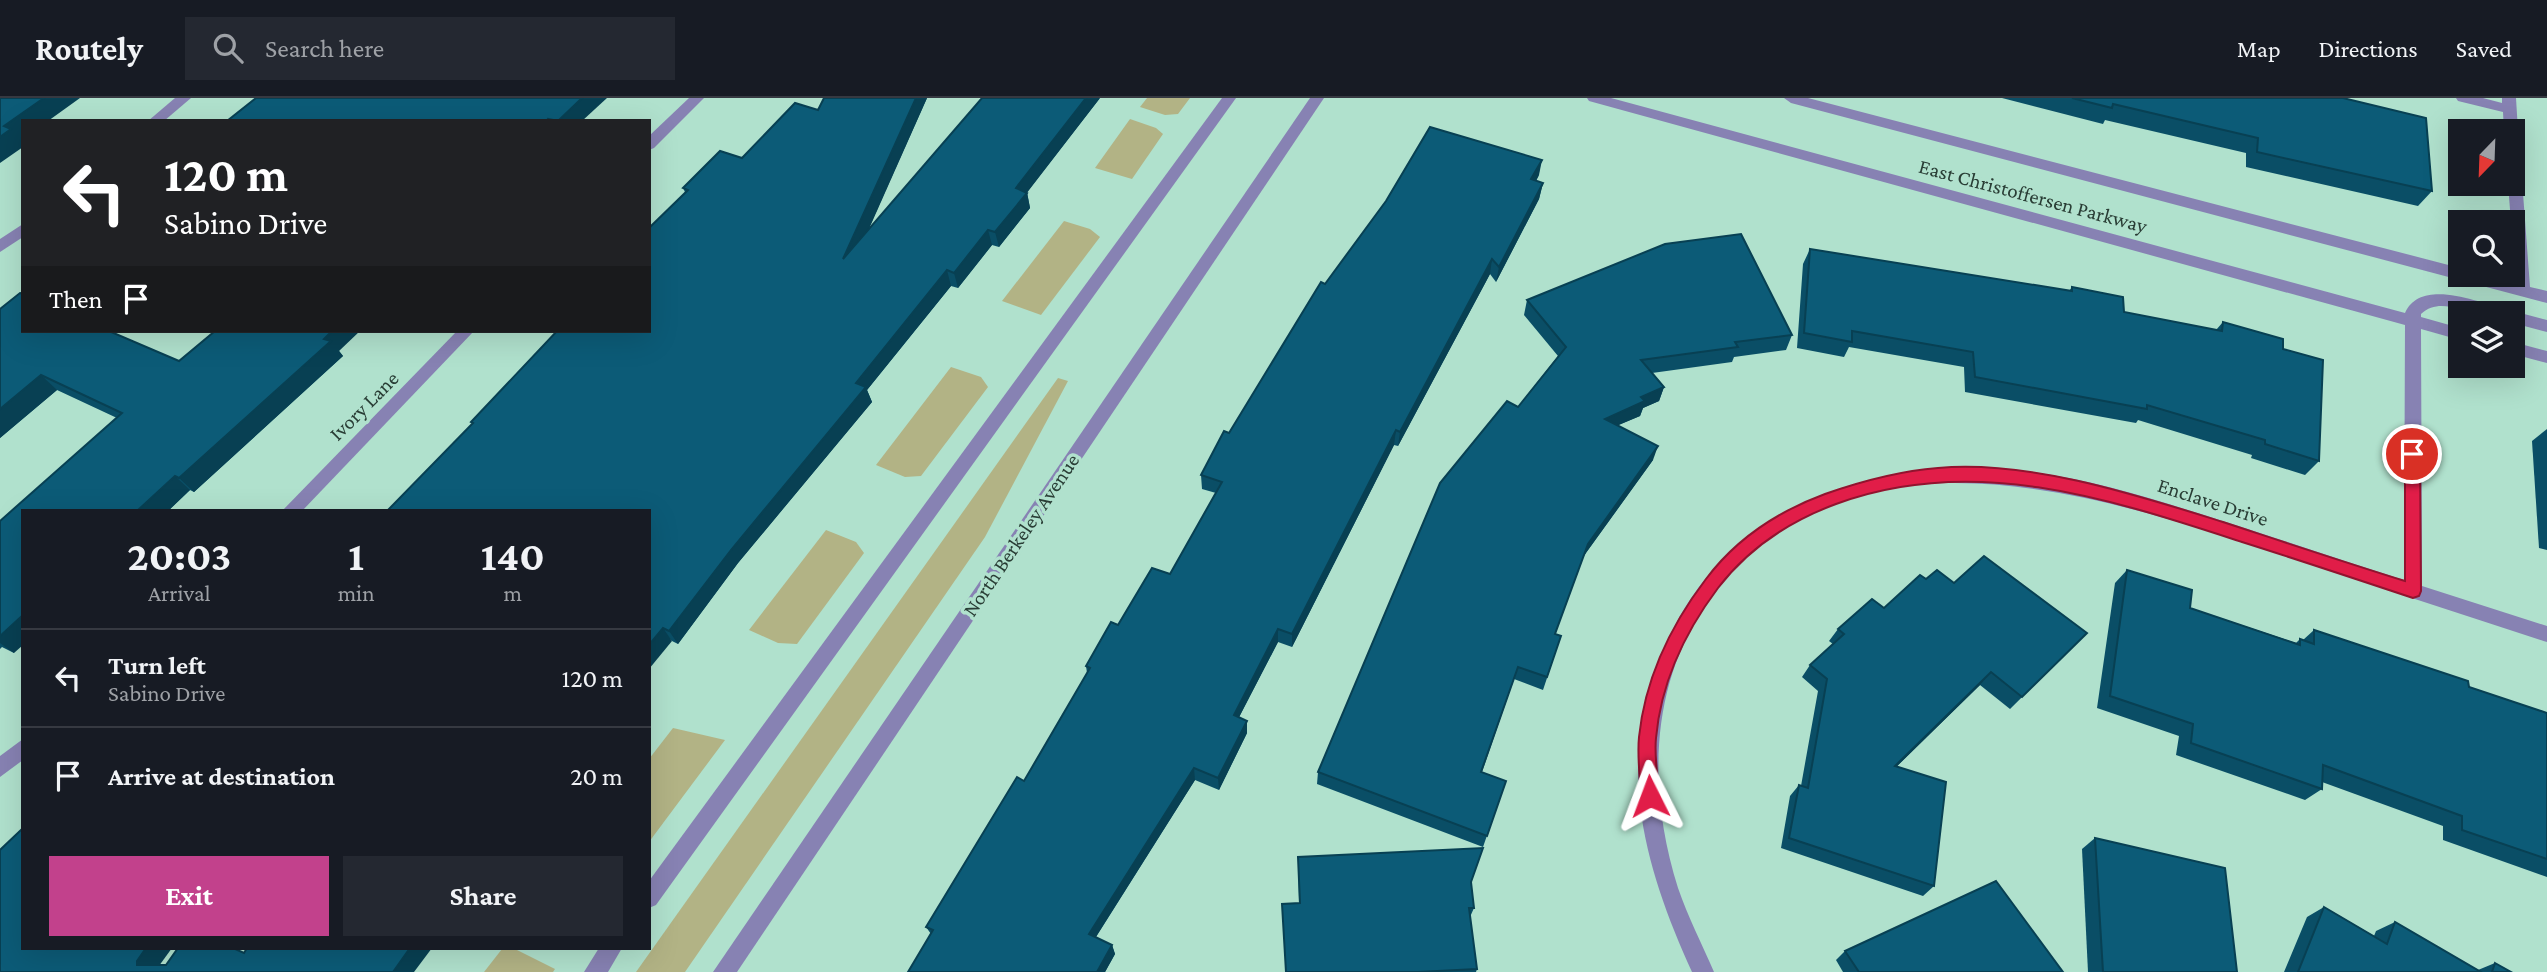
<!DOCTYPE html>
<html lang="en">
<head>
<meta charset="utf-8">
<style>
  :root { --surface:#171b24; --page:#242831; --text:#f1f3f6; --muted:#9ea1a6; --line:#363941; --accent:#c2418c }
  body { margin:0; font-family:"Crimson Pro",serif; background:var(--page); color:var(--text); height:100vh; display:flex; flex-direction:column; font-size:26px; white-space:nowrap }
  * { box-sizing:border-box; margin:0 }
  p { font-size:23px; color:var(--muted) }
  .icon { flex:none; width:38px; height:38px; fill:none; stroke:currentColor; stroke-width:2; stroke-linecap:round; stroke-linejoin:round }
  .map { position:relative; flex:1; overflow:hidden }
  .details { position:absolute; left:21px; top:411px; width:630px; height:441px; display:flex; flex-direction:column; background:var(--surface); border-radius:0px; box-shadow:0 7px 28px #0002 }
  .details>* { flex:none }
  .hud { position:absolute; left:21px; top:21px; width:630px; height:214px; border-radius:0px; box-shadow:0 7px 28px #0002; background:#202124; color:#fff; overflow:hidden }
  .needle { width:46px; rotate:203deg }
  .tools { position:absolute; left:2448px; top:21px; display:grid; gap:14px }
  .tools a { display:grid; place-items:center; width:77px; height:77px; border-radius:0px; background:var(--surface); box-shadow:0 7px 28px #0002; font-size:35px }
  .pin { position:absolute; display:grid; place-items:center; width:60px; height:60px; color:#fff; margin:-30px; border:4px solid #fff; border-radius:50%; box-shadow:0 2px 7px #0007 }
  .me { position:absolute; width:77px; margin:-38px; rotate:357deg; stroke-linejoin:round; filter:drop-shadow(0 0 5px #0008) }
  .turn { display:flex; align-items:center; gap:24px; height:147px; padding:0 28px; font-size:32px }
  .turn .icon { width:91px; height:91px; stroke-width:2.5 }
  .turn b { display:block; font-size:49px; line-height:60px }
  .then { display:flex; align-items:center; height:66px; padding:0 28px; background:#0003; gap:14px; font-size:26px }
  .eta { display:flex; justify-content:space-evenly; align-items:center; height:119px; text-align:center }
  .eta b { font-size:42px; font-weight:700; line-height:49px }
  .action { display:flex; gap:14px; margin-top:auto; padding:14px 28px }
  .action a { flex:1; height:80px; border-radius:0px; background:var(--accent); color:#fff; font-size:28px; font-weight:700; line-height:80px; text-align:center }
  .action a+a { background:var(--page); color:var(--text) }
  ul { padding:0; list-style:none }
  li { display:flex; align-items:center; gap:21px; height:98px; padding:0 28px; border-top:2px solid var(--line) }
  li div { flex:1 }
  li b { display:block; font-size:26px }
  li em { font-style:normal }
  header { display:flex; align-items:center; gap:42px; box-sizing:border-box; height:98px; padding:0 35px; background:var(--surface); border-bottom:2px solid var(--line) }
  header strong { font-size:33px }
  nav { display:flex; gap:38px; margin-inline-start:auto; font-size:24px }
  .search { width:490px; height:63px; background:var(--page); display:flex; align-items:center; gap:18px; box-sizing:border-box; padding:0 24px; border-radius:0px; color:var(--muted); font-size:26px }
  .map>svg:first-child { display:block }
</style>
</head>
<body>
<header>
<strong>Routely</strong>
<div class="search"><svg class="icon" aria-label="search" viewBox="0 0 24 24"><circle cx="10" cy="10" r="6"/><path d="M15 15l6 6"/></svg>Search here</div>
<nav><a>Map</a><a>Directions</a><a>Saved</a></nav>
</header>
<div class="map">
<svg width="2547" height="874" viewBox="0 0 2547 874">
  <rect width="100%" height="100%" fill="#b0e1cd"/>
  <g fill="#b2b385">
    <polygon points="1147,0 1190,0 1178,16 1165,17 1140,9"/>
    <polygon points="1130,21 1156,30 1163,36 1132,81 1095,70"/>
    <polygon points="1064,123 1090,131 1100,139 1041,217 1002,203"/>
    <polygon points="951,269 981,279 988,289 921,378 905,379 876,367"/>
    <polygon points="1058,280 1068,283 985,439 685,874 636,874"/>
    <polygon points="826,432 856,444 864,455 797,546 778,545 749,532"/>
    <polygon points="673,630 725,642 649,744 649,661"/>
    <polygon points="502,851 515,851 555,871 553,874 484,874"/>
  </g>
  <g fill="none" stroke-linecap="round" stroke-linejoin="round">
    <g fill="#8782b3" fill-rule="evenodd">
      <polygon points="175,0 191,0 164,23 148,23"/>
      <polygon points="689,0 704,0 654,50 649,52 649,38"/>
      <polygon points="1222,0 1236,0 656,807 649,810 649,783"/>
      <polygon points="1310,0 1324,0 737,874 713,874"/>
      <path d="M1587 0H1611L2405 215C2420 180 2477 203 2503 211L2505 215C2495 215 2485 216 2476 215 2457 211 2437 201 2421 216V219L2460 230V242L2421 231 2422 488 2547 528V544C2463 517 2378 489 2294 461 2107 399 1841 306 1704 510 1648 593 1649 698 1678 790 1688 819 1702 846 1714 874H1692C1668 821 1647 766 1640 707 1634 654 1642 601 1663 553 1720 415 1852 366 1993 371 2064 373 2136 396 2204 417 2271 438 2337 461 2404 482L2405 227 1589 3Z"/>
      <polygon points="1784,0 1808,0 2460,170 2460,177 2483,177 2515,185 2513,124 2511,124 2508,86 2513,86 2513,50 2520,55 2530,189 2547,193 2547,205 1791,5"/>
      <polygon points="2456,0 2483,0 2502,5 2502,0 2516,0 2518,33 2513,37 2513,33 2504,33 2503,14 2458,3"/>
      <polygon points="23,126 23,139 0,154 0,141"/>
      <polygon points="2513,213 2547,222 2547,234 2513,225 2513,215 2507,215"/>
      <polygon points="457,233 474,233 302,413 282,413"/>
      <polygon points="2513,244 2547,253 2547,265 2513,256"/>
      <polygon points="23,641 23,662 0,679 0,658"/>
      <polygon points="599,850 622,850 608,874 584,874"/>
    </g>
  </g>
  <g fill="#0a4e66">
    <polygon points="824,0 927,0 868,132 1100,0 1027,94 1030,110 999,149 992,147 958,190 951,188 867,292 872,304 738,465 678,546 672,543 471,324 649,233 685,94 683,90 742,60 818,12"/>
    <polygon points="2002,0 2343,0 2432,93 2418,108 2246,69 2246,55 2105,22 2103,26"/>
    <polygon points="1539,77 1536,83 1543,85 1539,101 1496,184 1490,176 1398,348 1394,347 1292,549 1278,544 1239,619 1247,623 1247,635 1219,692 1195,682 1096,839 1112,847 1115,856 1105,874 908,874 931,836 926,829 1024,683 1087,575 1086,568 1118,527 1170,476 1216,395 1202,391 1201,377 1229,335 1325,186"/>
    <polygon points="1810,151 2069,193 2072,189 2124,214 2216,232 2223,224 2283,251 2319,363 2305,377 2251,360 2252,357 2138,322 2136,325 1965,294 1964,269 1849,249 1844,259 1797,250 1803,166"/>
    <polygon points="1527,202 1792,237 1786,252 1734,259 1732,264 1652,275 1664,289 1659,303 1643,310 1640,318 1618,327 1653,362 1583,459 1555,536 1561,538 1543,592 1514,581 1482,674 1506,683 1483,749 1317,686 1318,674 1518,309 1558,258 1524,217"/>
    <polygon points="0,211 179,263 339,253 343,258 194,394 190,392 168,413 23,413 14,555 2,549 0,551 0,423 117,320 57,292 0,340"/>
    <polygon points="2547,331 2547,452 2539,450 2532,343"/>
    <polygon points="2127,472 2190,510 2296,545 2300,541 2303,542 2314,532 2469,589 2547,615 2547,779 2443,742 2443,728 2322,684 2322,691 2305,702 2176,657 2179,638 2097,610 2115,485"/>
    <polygon points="1926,481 1954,485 2087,535 2010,611 1980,587 1897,668 1934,788 1923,798 1781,750 1790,698 1799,687 1801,688 1818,593 1802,579 1810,567 1833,546 1829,543 1838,531 1884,510"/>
    <polygon points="2095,740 2237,874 2088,874 2082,751"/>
    <polygon points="1298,759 1471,785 1474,810 1470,819 1477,871 1476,874 1286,874 1282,806 1299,805"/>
    <polygon points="2324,809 2374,838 2376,833 2395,824 2478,872 2495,865 2511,874 2284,874 2307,819"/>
    <polygon points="1845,853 2063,874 1843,874 1836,862"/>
  </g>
  <g fill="#084053">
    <polygon points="44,0 80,0 48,23 23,23 23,41 21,42 23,43 23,49 0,65 0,39 4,28"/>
    <polygon points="582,0 607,0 582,23 558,23"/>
    <polygon points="916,0 927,0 849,176 843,161"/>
    <polygon points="1086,0 1100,0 1026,96 1027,95 1030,110 999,149 995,134 1016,90"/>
    <polygon points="1542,62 1539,77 1528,97 1531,81"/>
    <polygon points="1543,85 1539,101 1496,184 1499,169"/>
    <polygon points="988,132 992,147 958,190 954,175"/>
    <polygon points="1492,161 1490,176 1398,348 1400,334"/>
    <polygon points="947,172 951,188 867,292 872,304 738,465 678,546 669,533 856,285"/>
    <polygon points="332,233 360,233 339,253 343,258 194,394 179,380"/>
    <polygon points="41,277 57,292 0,340 0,311"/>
    <polygon points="1664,289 1659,303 1643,310 1640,318 1600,335 1605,321 1641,299"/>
    <polygon points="1396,332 1394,347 1292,549 1292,536"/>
    <polygon points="1658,348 1653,362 1583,459 1588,446"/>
    <polygon points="175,378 190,392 168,413 137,413"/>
    <polygon points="23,517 23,547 14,555 0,545 0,538"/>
    <polygon points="663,530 672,543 649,571 649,547"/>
    <polygon points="1278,531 1278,544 1234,629 1234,617"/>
    <polygon points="1991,574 1980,587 1886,679 1895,668"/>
    <polygon points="1247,623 1247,635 1219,692 1218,680"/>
    <polygon points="1194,670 1195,682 1092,845 1089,836"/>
    <polygon points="1112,847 1115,856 1105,874 1097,874"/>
    <polygon points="146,850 172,850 156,872 137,867 137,863"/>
    <polygon points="410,850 432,850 414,874 393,874"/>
  </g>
  <g fill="#0c5b77" stroke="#084053" stroke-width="2">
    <polygon points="0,0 44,0 4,28 11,31 0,39"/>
    <polygon points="256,0 582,0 558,23 548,21 547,23 227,23"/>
    <polygon points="824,0 916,0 843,161 982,0 1086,0 1016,90 1027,95 995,134 988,132 954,175 947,172 856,285 866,289 731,452 669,533 663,530 649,547 649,413 387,413 473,325 471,324 557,233 649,233 649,130 688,92 683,90 720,53 742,60 795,5 818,12"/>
    <polygon points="2072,0 2343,0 2426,20 2432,93 2257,54 2258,40 2113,6 2112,10"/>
    <polygon points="1430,29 1542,62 1531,81 1543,85 1499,169 1492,161 1400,334 1396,332 1292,536 1278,531 1234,617 1247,623 1218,680 1194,670 1089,836 1112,847 1097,874 908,874 933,832 926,829 1017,679 1024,683 1090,570 1086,568 1111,524 1118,527 1152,470 1170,476 1222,384 1201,377 1224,333 1229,335 1321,184 1325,186 1386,103"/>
    <polygon points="1741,136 1792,237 1735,244 1738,249 1641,262 1664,289 1641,299 1645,303 1605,321 1658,348 1588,446 1555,536 1561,538 1547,579 1518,569 1481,674 1506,683 1487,738 1318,674 1440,385 1507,303 1518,309 1566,249 1527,202 1665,146"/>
    <polygon points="1810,151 2072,193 2072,189 2123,199 2124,214 2222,233 2223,224 2283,241 2283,251 2323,262 2319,363 2265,346 2265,342 2147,307 2147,311 1975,279 1973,254 1852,233 1852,244 1804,235"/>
    <polygon points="20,195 23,196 23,233 109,233 179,263 215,233 332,233 324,241 331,243 179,380 175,378 137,413 23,413 23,517 0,538 0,423 122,315 41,277 0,311 0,211"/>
    <polygon points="1984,458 2087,535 2022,599 1991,574 1895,668 1946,684 1934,788 1789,740 1799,687 1808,690 1827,581 1810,567 1844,536 1838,531 1872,501 1884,510 1920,477 1926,481 1937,472 1954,485"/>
    <polygon points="2127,472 2192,492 2190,510 2300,547 2300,541 2314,546 2314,532 2468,583 2469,589 2547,615 2547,761 2462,732 2462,718 2323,667 2322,691 2191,645 2193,626 2110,598"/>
    <polygon points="23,730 23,850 146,850 137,863 137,867 166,867 178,850 233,850 244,855 247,850 410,850 393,874 0,874 0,752"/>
    <polygon points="2095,740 2225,770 2237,874 2103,874"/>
    <polygon points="1483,750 1471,784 1474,810 1469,810 1477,871 1418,874 1286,874 1282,806 1300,805 1298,759"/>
    <polygon points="1996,783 2063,874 1859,874 1845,853"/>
    <polygon points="2324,809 2387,846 2395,824 2481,874 2298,874"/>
    <polygon points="2495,865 2511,874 2492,874"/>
  </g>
  <path fill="#e11d48" stroke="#92132f" stroke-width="2" d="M2412 350 2420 356 2421 493 2419 498 2413 500C2356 481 2299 462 2242 444 2110 401 1973 355 1836 406 1790 423 1748 451 1718 490 1685 534 1661 584 1656 640 1654 658 1658 679 1659 698L1656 703 1650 706 1643 703 1641 698C1640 679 1637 658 1639 639 1645 581 1671 527 1706 481 1736 441 1779 413 1825 396 1862 383 1899 373 1938 370 2030 362 2137 397 2223 424 2284 444 2344 464 2405 483V356Z"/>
  <g text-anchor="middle" stroke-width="7" stroke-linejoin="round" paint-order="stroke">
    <g font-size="21" fill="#293d35" stroke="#b0e1cd">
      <text transform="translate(2033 98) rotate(15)" y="7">East Christoffersen Parkway</text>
      <text transform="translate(364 308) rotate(-45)" y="7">Ivory Lane</text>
      <text transform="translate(2213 404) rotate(18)" y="7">Enclave Drive</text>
      <text transform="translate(1021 437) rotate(-56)" y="7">North Berkeley Avenue</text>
    </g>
  </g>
</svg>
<div class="tools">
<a><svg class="needle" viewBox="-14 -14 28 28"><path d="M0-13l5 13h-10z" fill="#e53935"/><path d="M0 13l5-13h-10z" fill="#9ea1a6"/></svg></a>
<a><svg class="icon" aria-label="search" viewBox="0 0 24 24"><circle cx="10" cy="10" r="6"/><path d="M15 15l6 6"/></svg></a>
<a><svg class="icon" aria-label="layers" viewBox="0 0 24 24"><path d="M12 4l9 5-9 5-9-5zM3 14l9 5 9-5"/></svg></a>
</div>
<div class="pin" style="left:2412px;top:356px;background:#d93025"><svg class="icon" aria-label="arrive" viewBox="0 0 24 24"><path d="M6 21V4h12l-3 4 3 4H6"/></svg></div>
<svg class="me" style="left:1650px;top:698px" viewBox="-20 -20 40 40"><path d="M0-17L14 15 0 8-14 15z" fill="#e11d48" stroke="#fff" stroke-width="4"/></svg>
<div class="hud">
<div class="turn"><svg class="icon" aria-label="left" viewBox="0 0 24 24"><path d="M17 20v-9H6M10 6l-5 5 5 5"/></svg><div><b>120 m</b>Sabino Drive</div></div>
<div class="then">Then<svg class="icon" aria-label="arrive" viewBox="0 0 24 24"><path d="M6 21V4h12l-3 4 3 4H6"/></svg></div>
</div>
<section class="details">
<div class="eta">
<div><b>20:03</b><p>Arrival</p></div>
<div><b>1</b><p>min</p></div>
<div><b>140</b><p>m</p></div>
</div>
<ul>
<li><svg class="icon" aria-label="left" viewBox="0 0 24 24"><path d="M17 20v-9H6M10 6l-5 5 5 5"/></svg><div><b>Turn left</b><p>Sabino Drive</p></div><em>120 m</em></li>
<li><svg class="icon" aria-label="arrive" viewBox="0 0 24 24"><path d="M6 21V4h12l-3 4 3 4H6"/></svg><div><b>Arrive at destination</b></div><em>20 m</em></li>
</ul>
<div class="action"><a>Exit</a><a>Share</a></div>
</section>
</div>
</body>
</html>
